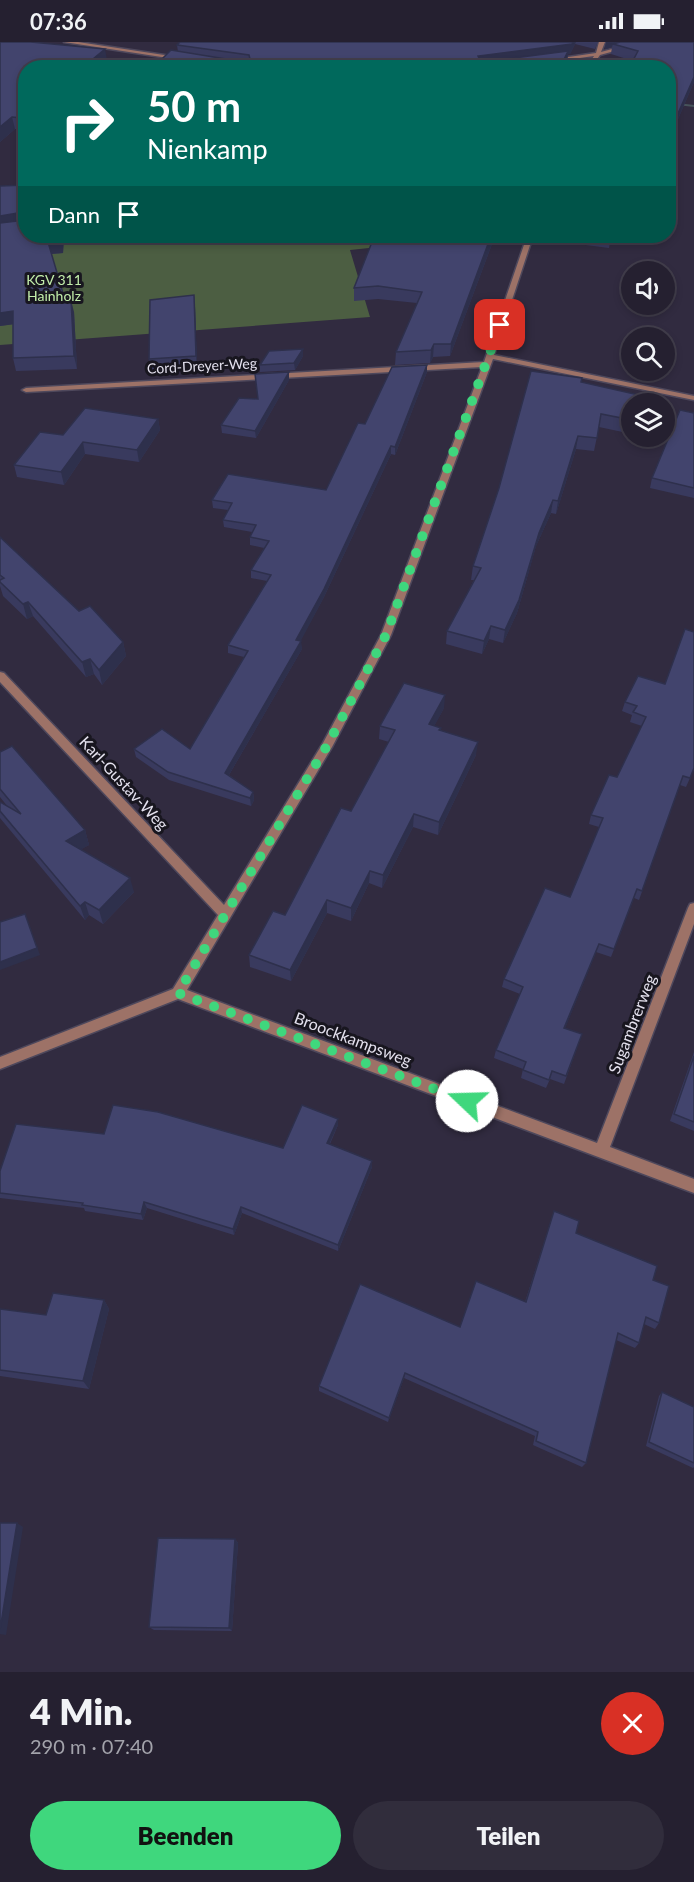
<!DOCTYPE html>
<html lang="de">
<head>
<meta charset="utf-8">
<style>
  :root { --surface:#252030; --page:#312d3c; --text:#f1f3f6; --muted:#a3a3ab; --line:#423e4c; --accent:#3fd77d }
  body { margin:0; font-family:Lato,sans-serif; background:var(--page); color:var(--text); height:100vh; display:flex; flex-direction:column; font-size:22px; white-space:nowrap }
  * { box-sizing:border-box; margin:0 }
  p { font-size:20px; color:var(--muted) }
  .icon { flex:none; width:33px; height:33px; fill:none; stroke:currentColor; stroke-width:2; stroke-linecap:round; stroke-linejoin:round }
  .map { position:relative; height:1630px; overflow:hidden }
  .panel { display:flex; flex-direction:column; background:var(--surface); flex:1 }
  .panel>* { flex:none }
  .guide { position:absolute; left:18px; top:18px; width:658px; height:183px; border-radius:24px; box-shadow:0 3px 9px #0003,0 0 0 2px var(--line); background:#00695c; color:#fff; overflow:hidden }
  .controls { position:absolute; left:621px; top:219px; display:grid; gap:12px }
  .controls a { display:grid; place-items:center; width:54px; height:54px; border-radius:50%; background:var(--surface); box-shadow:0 3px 9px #0003,0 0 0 2px var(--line); font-size:30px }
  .pin { position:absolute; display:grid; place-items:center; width:51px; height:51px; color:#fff; margin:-26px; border-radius:12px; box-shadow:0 3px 9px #0006 }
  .me { position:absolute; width:66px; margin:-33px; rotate:291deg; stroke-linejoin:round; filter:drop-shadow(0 0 4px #0008) }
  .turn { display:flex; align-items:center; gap:21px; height:126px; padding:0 30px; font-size:27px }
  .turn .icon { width:78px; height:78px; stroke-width:2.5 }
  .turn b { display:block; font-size:42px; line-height:51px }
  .then { display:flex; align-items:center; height:57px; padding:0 30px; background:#0003; gap:12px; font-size:22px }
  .round { display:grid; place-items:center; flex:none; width:63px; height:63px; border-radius:32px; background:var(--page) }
  .head { display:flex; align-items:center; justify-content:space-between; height:102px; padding:0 30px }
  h1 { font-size:36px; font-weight:800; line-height:45px }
  .primary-button { display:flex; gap:12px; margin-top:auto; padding:12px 30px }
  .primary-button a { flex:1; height:69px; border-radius:36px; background:var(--accent); color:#111; font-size:24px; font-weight:800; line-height:69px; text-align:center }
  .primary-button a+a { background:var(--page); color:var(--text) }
  .status { display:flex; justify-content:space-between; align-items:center; height:42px; padding:0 30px; background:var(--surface); direction:ltr }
  .status svg { height:16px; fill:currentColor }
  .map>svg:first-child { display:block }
</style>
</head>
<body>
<div class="status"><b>07:36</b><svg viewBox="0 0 49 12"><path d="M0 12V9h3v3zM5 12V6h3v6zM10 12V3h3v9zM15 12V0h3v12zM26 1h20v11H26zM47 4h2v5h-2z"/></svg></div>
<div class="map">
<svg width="694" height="1630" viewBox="0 0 694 1630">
  <rect width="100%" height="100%" fill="#312b40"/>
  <polygon fill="#4c5e42" points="393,194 388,204 350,208 370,275 0,303 0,195"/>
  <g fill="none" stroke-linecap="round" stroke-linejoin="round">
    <polygon fill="#47535b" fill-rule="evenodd" points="669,60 694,63 694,65 669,62"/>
    <g stroke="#4e485c" stroke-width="3">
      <g id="street">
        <polygon points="64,0 78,0 184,16 181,18"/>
        <polygon points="599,0 605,0 601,10 638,0 647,0 600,13 591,26 586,26 594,14 551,20 548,18 596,11"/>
        <polygon points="527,194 533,194 494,313 694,354 694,358 493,317 391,593 332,705 187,948 597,1101 688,866 690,862 694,861 694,882 610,1105 694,1137 694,1151 178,957 0,1027 0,1015 173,947 218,873 0,640 0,630 4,631 224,863 323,701 381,593 482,325 26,350 22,348 26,346 484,320"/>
      </g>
    </g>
    <use href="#street" fill="#9d7267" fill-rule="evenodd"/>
  </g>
  <g fill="#393a5e">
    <polygon points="0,0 107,18 98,26 26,26 26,87 24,88 15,87 0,100"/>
    <polygon points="180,0 598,0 595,7 575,2 570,12 568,12 567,20 564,26 153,26 178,10 177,3"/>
    <polygon points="606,0 694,0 694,40 669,98 669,26 633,19 611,12 612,5 605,7"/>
    <polygon points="0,144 26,194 64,194 63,211 51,212 65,258 74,270 77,327 16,329 13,316 13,282 0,284"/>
    <polygon points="413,194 495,194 450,314 433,315 430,321 395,323 396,310 417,261 378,257 354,259 354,246 409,202"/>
    <polygon points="580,194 611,194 609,206 578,202"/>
    <polygon points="195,265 197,326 151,329 149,317"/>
    <polygon points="303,307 303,314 295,328 260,330 260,323"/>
    <polygon points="427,323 427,330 395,413 391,412 324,555 300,599 302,607 229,733 253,750 254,758 251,764 169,738 136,715 134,707 190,707 244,615 228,611 228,603 267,539 251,536 251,528 264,506 250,503 250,495 252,490 224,485 223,478 228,468 213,466 212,458 326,448 365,382"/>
    <polygon points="289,338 256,396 222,391 221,383 258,357"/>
    <polygon points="581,340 632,362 632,392 599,385 594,409 576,407 556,472 551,471 536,504 517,571 503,601 489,597 482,612 446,602 447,589 474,538 471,538 473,524"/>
    <polygon points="694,371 694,456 650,446 652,436"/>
    <polygon points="158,377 160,388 139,420 85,412 64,443 17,435 14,423 63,393"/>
    <polygon points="0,495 79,569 123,600 126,614 102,643 94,632 86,635 33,574 27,577 3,554 0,544"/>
    <polygon points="694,590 694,727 686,745 680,743 639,858 634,856 611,915 596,910 565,986 582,992 564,1042 550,1037 546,1046 521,1036 523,1027 494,1016 496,1008 520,952 502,945 504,937 570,855 599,785 589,782 591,773 617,735 642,684 630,680 632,673 622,669 625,660 665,642"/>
    <polygon points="444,666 434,684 441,686 440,689 476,713 438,793 413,785 382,846 369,841 351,879 327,871 291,939 250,925 249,913 285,873 351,769 389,700 379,697 380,684"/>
    <polygon points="0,710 85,788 89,803 81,807 134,850 103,882 89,873 85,878 0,776 0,760 8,765 0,755"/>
    <polygon points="694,1010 694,1089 670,1079"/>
    <polygon points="338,1077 338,1083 330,1102 372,1125 338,1209 242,1171 234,1193 147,1166 143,1178 85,1169 84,1166 0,1156 0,1129 104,1092 283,1106"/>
    <polygon points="554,1169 576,1191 659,1281 655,1287 644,1282 639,1301 635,1306 616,1298 586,1421 582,1425 533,1403 535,1394 404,1336 388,1380 319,1349 319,1344 460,1285 525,1260"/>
    <polygon points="104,1258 109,1267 89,1347 0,1334 0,1267 46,1273"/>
    <polygon points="662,1350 694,1365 694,1425 693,1426 646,1404 659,1354"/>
    <polygon points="235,1497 238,1501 232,1589 154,1588 149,1585"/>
  </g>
  <g fill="#2e304c">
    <polygon points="573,0 576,0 570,12 568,12 567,20 564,26 477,25 478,14"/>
    <polygon points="606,0 629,0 613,2 612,5 605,7"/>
    <polygon points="105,7 107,18 98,26 82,26"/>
    <polygon points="694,35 694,40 669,98 669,92"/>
    <polygon points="26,73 26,87 24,88 22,76"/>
    <polygon points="12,75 15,87 0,100 0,85"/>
    <polygon points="23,170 26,182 0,187 0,174"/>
    <polygon points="61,194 64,194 63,211 50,212 48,200"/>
    <polygon points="136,194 190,194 188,197 138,203"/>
    <polygon points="491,194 495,194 450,314 451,302"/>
    <polygon points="194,253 195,265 197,326 196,314"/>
    <polygon points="71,258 74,270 77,327 74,314"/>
    <polygon points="13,269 16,282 0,284 0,271"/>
    <polygon points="434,302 433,315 430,321 431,308"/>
    <polygon points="303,307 303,314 295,328 294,321"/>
    <polygon points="427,323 427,330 395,413 395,405"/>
    <polygon points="289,330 289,338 256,396 255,389"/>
    <polygon points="158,377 160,388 139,420 137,408"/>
    <polygon points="578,394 576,407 556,472 558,459"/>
    <polygon points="83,400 85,412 64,443 61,430"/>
    <polygon points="391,404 391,412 324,555 297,606 296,598"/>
    <polygon points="553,458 551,471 536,504 517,571 503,601 505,588 539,491"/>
    <polygon points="28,560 33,574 27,577 23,562"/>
    <polygon points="491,584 489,597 482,612 484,599"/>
    <polygon points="301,599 302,607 226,738 225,731"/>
    <polygon points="123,600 126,614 102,643 99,628"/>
    <polygon points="90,617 94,632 86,635 82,620"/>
    <polygon points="445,653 444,666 428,696 429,682"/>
    <polygon points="478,700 476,713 438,793 439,780"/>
    <polygon points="253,750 254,758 251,764 250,756"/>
    <polygon points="414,772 413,785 382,846 383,833"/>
    <polygon points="85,788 89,803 71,813 66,799"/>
    <polygon points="370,829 369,841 351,879 351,866"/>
    <polygon points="130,836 134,850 103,882 99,868"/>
    <polygon points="327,858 327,871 291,939 290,928"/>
    <polygon points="85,860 89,873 85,878 80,864"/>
    <polygon points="25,872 40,913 0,928 0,920"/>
    <polygon points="599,902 596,910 562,994 564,986"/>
    <polygon points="338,1077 338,1083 327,1107 327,1101"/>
    <polygon points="372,1119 372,1125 338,1209 338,1203"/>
    <polygon points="144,1160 147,1166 143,1178 141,1172"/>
    <polygon points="241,1165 242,1171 234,1193 233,1187"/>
    <polygon points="104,1258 109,1267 89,1347 83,1339"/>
    <polygon points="405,1331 404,1336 388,1380 389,1376"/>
    <polygon points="17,1481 23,1485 6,1593 0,1592 0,1588"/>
    <polygon points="235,1497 238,1501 232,1589 229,1586"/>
  </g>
  <g fill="#42446d" stroke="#2e304c" stroke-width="1.5">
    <polygon points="0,0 31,0 105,7 82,26 26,26 26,73 22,76 12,75 0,85"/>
    <polygon points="180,0 573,0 572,2 478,14 480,18 499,18 568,9 560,26 153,26 171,8 232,18 250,17 249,13 177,3"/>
    <polygon points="620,0 694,0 694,35 669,92 669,26 629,26 638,9 613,2"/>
    <polygon points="26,143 26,194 61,194 61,199 48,200 65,258 71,258 74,314 13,316 13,269 0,271 0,181 25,178 23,170 0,174 0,144"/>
    <polygon points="413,194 491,194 451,302 434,302 431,308 396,310 422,250 378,244 354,246 372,200 409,202"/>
    <polygon points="194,253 196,314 149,317 150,258"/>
    <polygon points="303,307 294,321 260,323 269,309"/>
    <polygon points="427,323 395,405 391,404 324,547 296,598 301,599 225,731 253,750 250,756 168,730 134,707 162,687 190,707 248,609 228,603 271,533 251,528 269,499 250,495 256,483 223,478 232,461 212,458 228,432 326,448 358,381 365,382 392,325"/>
    <polygon points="531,329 582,336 581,340 661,358 660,362 632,362 632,378 601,372 597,396 578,394 558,459 553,458 539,491 519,558 505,588 491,584 484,599 447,589 481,526 473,524 499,446"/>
    <polygon points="289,330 255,389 221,383 239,356 258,357 255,332"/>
    <polygon points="85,366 158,377 137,408 83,400 61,430 14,423 40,390 63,393"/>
    <polygon points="680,368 694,371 694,446 652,436"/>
    <polygon points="0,495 79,569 90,564 123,600 99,628 90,617 82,620 28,560 23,562 0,540 0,538 4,536 0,533"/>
    <polygon points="685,587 694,590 694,726 690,736 683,734 642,849 637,847 614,907 599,902 564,986 582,992 566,1034 552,1029 549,1038 523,1028 526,1020 496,1008 523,945 504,937 545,846 570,855 603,776 591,773 609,733 617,735 646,675 633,670 637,664 625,660 638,634 665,642"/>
    <polygon points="404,641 445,653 429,682 441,686 439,688 478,700 439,780 414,772 383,833 370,829 351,866 327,858 290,928 249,913 273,869 285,873 341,766 351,769 395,688 380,684"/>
    <polygon points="12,704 85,788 66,799 130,836 99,868 85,860 80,864 0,769 0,760 21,772 0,747 0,710"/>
    <polygon points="25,872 37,906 0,920 0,880"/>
    <polygon points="694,1014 694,1080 674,1072"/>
    <polygon points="113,1063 158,1070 283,1106 302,1063 338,1077 327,1101 372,1119 338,1203 241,1165 233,1187 144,1160 141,1172 82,1163 83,1161 0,1151 0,1129 16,1082 104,1092"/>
    <polygon points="554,1169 579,1179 576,1191 657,1224 653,1238 669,1244 659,1281 646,1275 639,1301 618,1291 586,1421 536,1399 538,1390 405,1331 389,1376 319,1344 360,1242 460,1285 476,1239 526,1260"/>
    <polygon points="53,1251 104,1258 83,1339 0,1328 0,1267 46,1273"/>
    <polygon points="662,1350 694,1365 694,1421 649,1400"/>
    <polygon points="0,1481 17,1481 0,1588"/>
    <polygon points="158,1496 235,1497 229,1586 149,1585"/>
  </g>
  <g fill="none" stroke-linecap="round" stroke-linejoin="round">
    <polyline stroke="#3fd77d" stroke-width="10" stroke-dasharray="0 18" points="467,1059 178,951 328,702 386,593 500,283"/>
  </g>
  <g text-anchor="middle" stroke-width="6" stroke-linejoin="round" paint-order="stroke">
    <g font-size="14" fill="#c2edaa" stroke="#18161f">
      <text x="54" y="243">KGV 311<tspan x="54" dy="16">Hainholz</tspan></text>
    </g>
    <g font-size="14" fill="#e4e1ee" stroke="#18161f">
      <text transform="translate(202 324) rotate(-3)" y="5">Cord-Dreyer-Weg</text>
    </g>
    <g font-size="16" fill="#e4e1ee" stroke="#18161f">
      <text transform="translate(124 741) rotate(47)" y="6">Karl-Gustav-Weg</text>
      <text transform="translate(632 982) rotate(-69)" y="6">Sugambrerweg</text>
      <text transform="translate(353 997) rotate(21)" y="6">Broockkampsweg</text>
    </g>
  </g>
</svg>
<div class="controls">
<a><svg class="icon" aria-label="sound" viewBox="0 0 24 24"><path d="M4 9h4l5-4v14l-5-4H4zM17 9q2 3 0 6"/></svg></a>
<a><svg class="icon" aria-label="search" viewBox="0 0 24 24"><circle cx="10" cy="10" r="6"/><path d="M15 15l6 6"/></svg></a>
<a><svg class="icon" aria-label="layers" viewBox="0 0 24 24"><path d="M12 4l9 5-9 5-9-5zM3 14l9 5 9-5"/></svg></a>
</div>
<div class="pin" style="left:500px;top:283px;background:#d93025"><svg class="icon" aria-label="arrive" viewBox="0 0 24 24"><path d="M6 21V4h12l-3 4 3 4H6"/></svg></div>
<svg class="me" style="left:467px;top:1059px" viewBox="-20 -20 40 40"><circle r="19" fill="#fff"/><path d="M0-13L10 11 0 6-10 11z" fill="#3fd77d"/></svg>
<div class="guide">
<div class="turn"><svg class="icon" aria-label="right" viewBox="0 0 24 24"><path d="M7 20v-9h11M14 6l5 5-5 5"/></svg><div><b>50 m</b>Nienkamp</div></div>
<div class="then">Dann<svg class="icon" aria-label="arrive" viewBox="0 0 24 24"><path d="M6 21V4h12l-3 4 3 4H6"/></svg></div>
</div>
</div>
<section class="panel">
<div class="head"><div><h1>4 Min.</h1><p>290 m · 07:40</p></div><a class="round" style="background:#d93025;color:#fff"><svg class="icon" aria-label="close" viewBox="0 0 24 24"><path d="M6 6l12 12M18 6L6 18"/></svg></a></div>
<div class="primary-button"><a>Beenden</a><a>Teilen</a></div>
</section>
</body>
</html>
